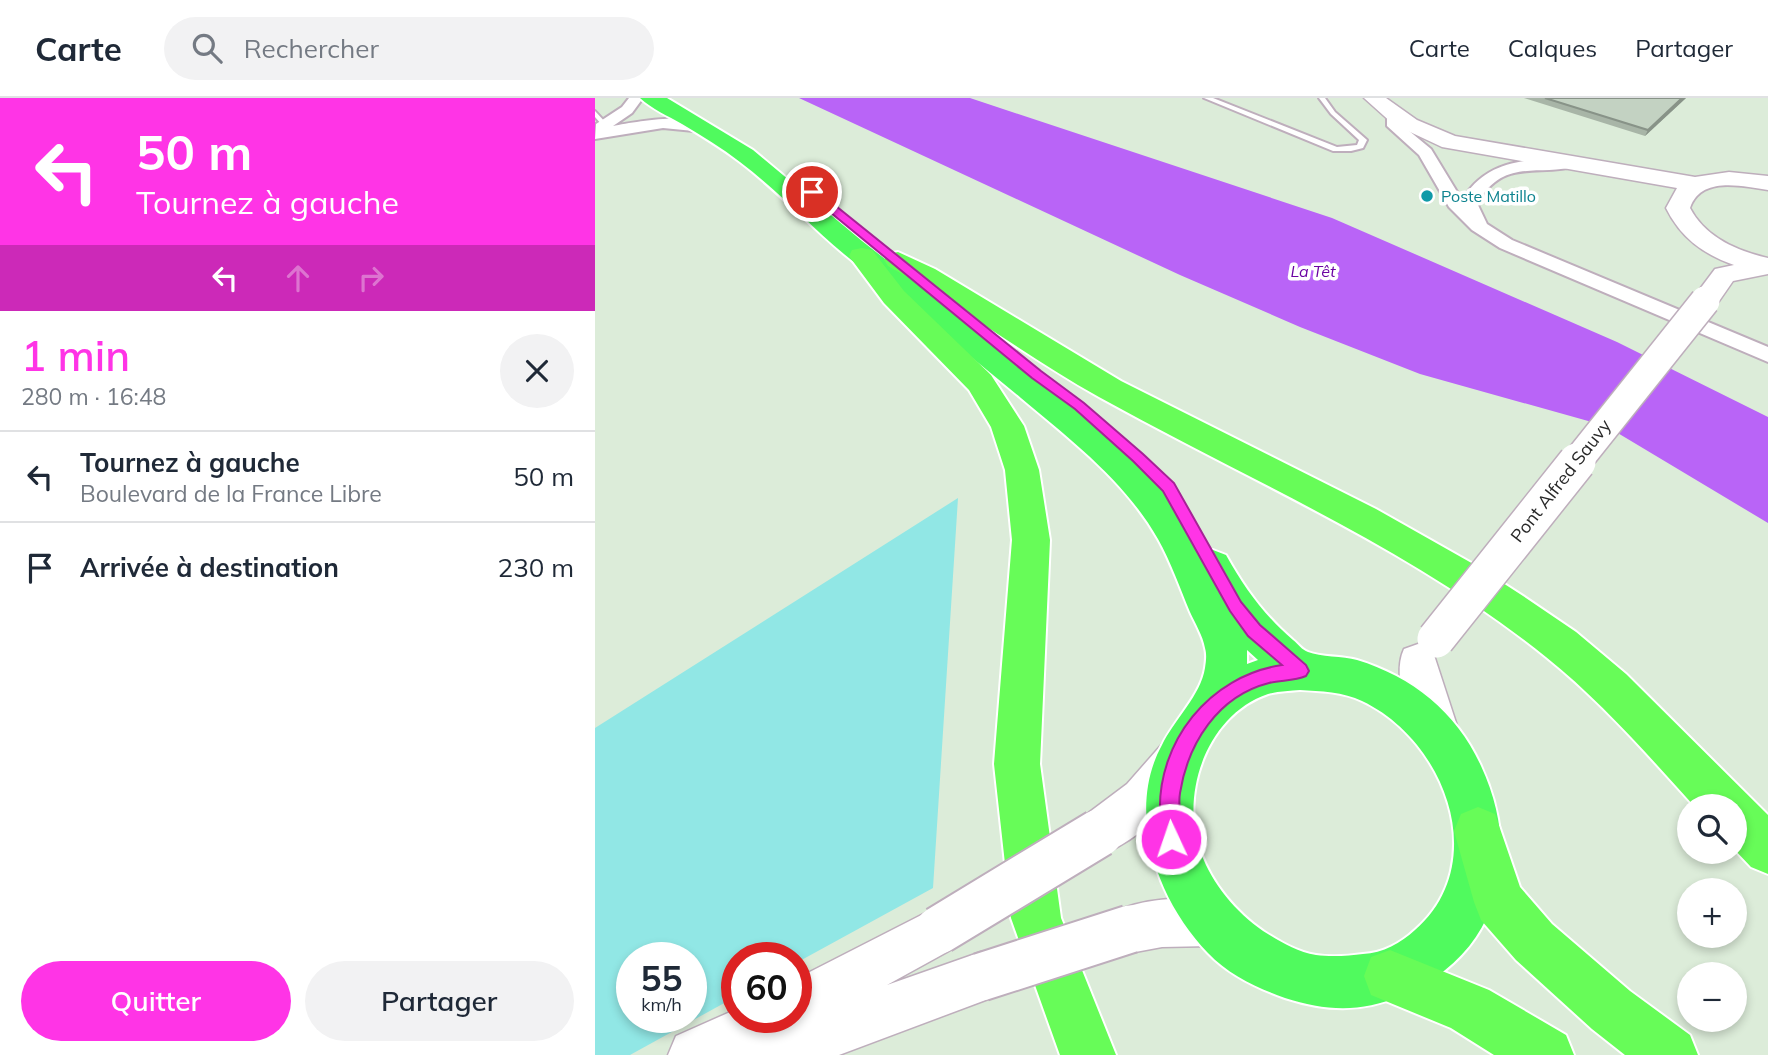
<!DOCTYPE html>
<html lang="fr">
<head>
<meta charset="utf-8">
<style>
  :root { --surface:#fff; --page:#f2f2f3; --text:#1f2937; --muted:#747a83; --line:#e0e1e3; --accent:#ff34e6 }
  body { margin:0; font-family:Mulish,sans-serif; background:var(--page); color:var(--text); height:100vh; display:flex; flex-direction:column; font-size:26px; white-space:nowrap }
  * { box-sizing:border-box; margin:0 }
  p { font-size:23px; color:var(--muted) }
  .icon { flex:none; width:38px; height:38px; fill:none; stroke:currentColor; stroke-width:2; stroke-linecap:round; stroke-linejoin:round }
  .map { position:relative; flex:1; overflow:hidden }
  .panel { display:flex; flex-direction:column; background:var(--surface); width:595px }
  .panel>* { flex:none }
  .banner { background:#ff34e6; color:#fff; overflow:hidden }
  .tools { position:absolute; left:1082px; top:696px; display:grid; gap:14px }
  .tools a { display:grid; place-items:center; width:70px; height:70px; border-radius:50%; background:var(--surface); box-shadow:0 4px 10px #0003; font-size:35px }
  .speed { position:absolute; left:21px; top:844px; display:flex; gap:14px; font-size:35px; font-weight:700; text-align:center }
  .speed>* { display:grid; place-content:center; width:91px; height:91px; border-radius:50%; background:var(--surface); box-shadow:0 4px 10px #0003; line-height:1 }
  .speed small { font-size:18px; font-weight:400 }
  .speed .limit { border:10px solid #d22; background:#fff; color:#111 }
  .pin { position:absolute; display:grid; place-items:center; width:60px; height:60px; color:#fff; margin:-30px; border:4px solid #fff; border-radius:50%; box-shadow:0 2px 7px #0007 }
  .me { position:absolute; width:77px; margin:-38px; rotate:357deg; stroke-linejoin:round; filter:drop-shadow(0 0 5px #0008) }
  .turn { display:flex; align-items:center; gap:24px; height:147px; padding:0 21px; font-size:32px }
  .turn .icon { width:91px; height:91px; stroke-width:2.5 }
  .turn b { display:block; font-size:49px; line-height:60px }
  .lanes { display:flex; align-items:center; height:66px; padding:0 21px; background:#0003; justify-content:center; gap:35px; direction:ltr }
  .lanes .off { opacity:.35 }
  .round { display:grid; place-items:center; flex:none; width:74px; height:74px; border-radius:37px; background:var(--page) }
  .summary { display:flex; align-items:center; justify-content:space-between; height:119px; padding:0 21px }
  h1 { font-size:42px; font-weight:600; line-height:52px; color:var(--accent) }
  .action { display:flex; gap:14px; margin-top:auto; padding:14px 21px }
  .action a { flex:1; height:80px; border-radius:42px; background:var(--accent); color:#fff; font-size:28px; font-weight:600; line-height:80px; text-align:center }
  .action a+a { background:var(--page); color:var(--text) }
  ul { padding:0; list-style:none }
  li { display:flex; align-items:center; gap:21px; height:91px; padding:0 21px; border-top:2px solid var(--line) }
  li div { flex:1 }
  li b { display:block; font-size:26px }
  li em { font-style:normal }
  header { display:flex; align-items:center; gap:42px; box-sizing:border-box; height:98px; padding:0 35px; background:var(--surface); border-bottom:2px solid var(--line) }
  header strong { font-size:33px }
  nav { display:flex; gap:38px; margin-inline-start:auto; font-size:24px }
  .search { width:490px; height:63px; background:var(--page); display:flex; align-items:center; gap:18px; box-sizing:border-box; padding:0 24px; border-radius:38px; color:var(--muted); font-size:26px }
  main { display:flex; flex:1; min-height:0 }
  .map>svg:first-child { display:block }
</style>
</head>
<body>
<header>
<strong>Carte</strong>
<div class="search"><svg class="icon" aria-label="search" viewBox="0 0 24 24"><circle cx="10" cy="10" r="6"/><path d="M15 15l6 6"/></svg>Rechercher</div>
<nav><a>Carte</a><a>Calques</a><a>Partager</a></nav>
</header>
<main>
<section class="panel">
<div class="banner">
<div class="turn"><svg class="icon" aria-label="left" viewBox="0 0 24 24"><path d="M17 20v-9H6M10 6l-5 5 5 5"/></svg><div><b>50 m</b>Tournez à gauche</div></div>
<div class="lanes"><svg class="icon" aria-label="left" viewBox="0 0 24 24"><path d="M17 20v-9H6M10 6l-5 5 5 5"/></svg><svg class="icon off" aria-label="ahead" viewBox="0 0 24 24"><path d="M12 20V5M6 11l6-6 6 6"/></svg><svg class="icon off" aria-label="right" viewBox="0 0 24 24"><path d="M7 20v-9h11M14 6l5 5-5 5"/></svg></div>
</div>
<div class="summary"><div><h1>1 min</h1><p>280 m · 16:48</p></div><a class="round"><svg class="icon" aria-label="close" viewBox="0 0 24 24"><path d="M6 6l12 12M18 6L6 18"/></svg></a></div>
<ul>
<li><svg class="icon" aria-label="left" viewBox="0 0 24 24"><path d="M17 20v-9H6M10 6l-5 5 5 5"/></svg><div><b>Tournez à gauche</b><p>Boulevard de la France Libre</p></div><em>50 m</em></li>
<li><svg class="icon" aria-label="arrive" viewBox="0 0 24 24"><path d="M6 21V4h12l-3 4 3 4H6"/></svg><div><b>Arrivée à destination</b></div><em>230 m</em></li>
</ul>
<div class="action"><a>Quitter</a><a>Partager</a></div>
</section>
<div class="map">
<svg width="1173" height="957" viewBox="0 0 1173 957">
  <rect width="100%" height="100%" fill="#dcecd9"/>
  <path fill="#91e7e5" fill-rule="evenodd" d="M363 400 338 790 201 865V859H142V898L35 957H0V630ZM37 859H96V919H37Z"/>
  <polygon fill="#b964f7" points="204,0 375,0 737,120 1022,244 1173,319 1173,425 1011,328 825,276 705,229 585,177"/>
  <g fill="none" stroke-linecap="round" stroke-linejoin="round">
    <g stroke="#beaebc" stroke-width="4">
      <g id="service">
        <polygon points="609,0 618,0 742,49 762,47 764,42 736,16 724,0 730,0 740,14 772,42 768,50 756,53 738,53"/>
        <polygon points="0,13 11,25 11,27 7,27 0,19"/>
      </g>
    </g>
    <g stroke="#beaebc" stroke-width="4">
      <g id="minor">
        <path d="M34 0H48L37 15 18 28C40 24 99 13 117 29L109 34 68 30 0 41 1 26 27 9Z"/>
        <path d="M799 15 804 16 807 27 836 51 867 102C887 69 917 62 954 61 964 60 973 59 983 62L985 65 983 68C941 79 910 59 882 105L892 126 917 142 1173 249V264L905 150 877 132 854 109 824 57 792 28V19Z"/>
      </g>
    </g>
    <g stroke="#beaebc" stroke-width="3">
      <g id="secondary">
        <path d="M769 0H791L822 22 860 38 1100 79 1134 74 1173 78V92C1146 88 1106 78 1095 110 1110 139 1142 153 1173 160V176L1138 183 1120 209 1110 211 1100 209 1096 203 1120 171 1139 167C1108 156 1086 140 1071 110L1082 90 847 49 798 26Z"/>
        <path d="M823 546 837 551 866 640 860 654 845 660 830 654C818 626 795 581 809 551Z"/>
        <path d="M583 639 598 645 605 660C586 703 547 740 504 758L488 751 481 735 488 719 532 686 568 645Z"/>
        <path d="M616 800 633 807 640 824 633 841 616 848 567 849 535 855 518 848 511 831 518 814C550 800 582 800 616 800Z"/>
        <polygon points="344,808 361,815 368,832 361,849 292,887 386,854 404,861 411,879 404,897 244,957 73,957 81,938 142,911 142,919 201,919 201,881"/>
      </g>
    </g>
    <g stroke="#fff" stroke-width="4">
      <path id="primary" d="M45 0H72L158 52 267 143 515 337 564 384 593 427 607 456 618 452 631 457C650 491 669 517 698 542 703 546 707 552 713 554 725 559 748 558 762 562 818 579 862 615 886 668 929 760 903 859 805 898 766 915 730 913 690 900 662 890 634 877 613 855 563 804 530 714 567 647 579 622 606 597 610 570 611 563 612 557 610 550 608 538 600 525 595 514 585 490 576 464 563 441 530 383 476 342 426 300 367 251 308 204 249 156 213 126 182 92 145 64 127 50 107 38 87 26 73 18 57 11 45 0ZM652 552 663 562 652 566ZM705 592C725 593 749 594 767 603 850 642 897 765 820 832 806 845 788 855 768 856 754 858 735 859 721 857 701 854 684 843 668 833 641 814 617 786 606 755 584 698 611 617 673 596 683 593 695 593 705 592Z"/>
    </g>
    <g stroke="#fff" stroke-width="4">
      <g id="trunk">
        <polygon points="267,150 277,152 309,193 396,277 429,328 444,372 455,442 445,666 466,820 521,957 465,957 416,820 399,666 417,442 410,372 396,329 374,292 289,205 254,158 257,152"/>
        <path d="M303 154 340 171 526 283 781 411 880 467 928 498 981 534 1031 576 1173 717V776L1156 769 1139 751V709H1100C1053 657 1006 603 951 559 816 450 655 383 504 299 432 259 366 208 293 168L289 162 293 156Z"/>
        <polygon points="883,709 900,716 925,789 957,826 1035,893 1095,937 1103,957 1030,957 997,931 921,862 886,822 879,804 859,733 866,716"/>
        <polygon points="795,852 894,892 971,937 979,957 899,957 856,930 776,897 769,878 776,859"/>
      </g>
    </g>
    <use href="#service" fill="#fff" fill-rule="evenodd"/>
    <use href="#minor" fill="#fff" fill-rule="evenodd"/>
    <use href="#secondary" fill="#fff" fill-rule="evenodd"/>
    <use href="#primary" fill="#50fa5e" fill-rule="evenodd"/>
    <use href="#trunk" fill="#67fc58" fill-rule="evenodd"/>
    <g stroke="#beaebc" stroke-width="32" stroke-linecap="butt">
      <polyline id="secondary-bridge-far2" points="980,366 1110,203"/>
    </g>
    <g stroke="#beaebc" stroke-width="40" stroke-linecap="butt">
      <polyline id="secondary-bridge-far1" points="841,541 982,364"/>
    </g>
    <g stroke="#beaebc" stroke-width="51" stroke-linecap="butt">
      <g id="secondary-bridge">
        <polyline points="344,832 504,735"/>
        <polyline points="386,879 535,831"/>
      </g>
    </g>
    <use href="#secondary-bridge-far2" stroke="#fff" stroke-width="29"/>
    <use href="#secondary-bridge-far1" stroke="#fff" stroke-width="37"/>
    <use href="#secondary-bridge" stroke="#fff" stroke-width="47"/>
  </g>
  <polygon fill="#a8b5a7" points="929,0 1091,0 1050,38"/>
  <polygon fill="#889388" points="1087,0 1091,0 1050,38 1053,32"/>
  <polygon fill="#c3d2c2" stroke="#889388" stroke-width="2" points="950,0 1087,0 1053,32"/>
  <path fill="#ff34e6" stroke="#a62296" stroke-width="2" d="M213 92H221L446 273 489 305 548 356 579 385 646 504 665 527 711 567 714 573 711 578C699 583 687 582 674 585 623 598 593 645 585 695 582 712 590 731 583 748L576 751 569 748C565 738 566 727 565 716 562 644 614 578 687 567L653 538 635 513 568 393 538 363 480 311 437 280 213 96Z"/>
  <circle fill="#0f9aa8" stroke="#fff" stroke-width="2.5" cx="832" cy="98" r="7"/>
  <g text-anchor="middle" stroke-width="7" stroke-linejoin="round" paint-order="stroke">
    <g font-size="16" fill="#0d838f" stroke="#fff" text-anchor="start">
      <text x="846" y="104">Poste Matillo</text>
    </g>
    <g font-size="16" font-style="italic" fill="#6b04a2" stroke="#fff">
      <text x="718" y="179">La Têt</text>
    </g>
    <g font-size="18" fill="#292929" stroke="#fff">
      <text transform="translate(966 383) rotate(-52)" y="6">Pont Alfred Sauvy</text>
    </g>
  </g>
</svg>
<div class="tools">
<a><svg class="icon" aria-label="search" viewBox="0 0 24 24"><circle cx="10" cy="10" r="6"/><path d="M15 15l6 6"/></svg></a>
<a>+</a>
<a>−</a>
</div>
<div class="speed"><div>55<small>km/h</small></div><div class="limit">60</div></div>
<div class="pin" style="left:217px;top:94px;background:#d93025"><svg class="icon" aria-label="arrive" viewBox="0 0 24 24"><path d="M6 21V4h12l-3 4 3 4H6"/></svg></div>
<svg class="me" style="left:576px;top:741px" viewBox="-20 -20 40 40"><circle r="17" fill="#ff34e6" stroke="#fff" stroke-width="3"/><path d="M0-11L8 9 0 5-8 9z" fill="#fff"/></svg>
</div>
</main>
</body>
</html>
